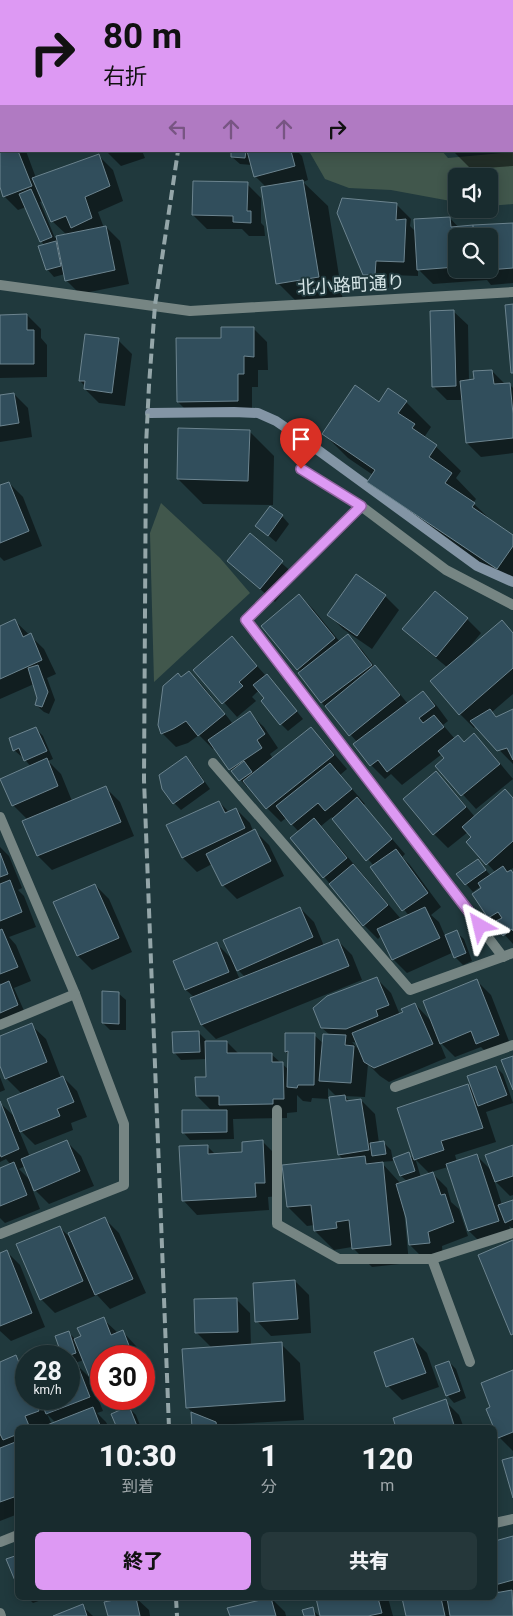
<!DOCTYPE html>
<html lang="ja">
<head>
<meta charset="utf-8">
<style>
  :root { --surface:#182b2e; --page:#25373a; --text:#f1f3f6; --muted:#9fa7aa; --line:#36474a; --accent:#dd99f3 }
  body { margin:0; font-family:Roboto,"Noto Sans JP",sans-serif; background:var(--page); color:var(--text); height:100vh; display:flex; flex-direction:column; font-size:19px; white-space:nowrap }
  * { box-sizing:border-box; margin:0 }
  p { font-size:16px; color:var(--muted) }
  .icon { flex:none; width:28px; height:28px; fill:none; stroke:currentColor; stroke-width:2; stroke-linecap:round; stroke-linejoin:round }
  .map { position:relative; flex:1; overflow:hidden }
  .side { position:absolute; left:15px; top:1425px; width:482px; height:175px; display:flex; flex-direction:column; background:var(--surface); border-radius:8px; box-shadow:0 2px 12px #0003,0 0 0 1px var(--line) }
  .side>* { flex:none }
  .guide { position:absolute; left:0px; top:0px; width:514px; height:152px; box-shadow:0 2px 12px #0003,0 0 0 1px var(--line); background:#dd99f3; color:#111; overflow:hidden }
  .fabs { position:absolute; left:448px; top:168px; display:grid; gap:10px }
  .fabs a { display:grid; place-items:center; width:50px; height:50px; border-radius:8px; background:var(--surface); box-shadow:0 2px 12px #0003,0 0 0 1px var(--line); font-size:25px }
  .speed { position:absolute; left:15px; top:1345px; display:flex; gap:10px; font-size:25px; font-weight:700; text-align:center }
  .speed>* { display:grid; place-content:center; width:65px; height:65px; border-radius:50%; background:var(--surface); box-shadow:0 2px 12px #0003,0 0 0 1px var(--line); line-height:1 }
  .speed small { font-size:12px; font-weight:400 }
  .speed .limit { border:8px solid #d22; background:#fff; color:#111 }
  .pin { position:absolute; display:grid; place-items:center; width:42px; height:42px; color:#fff; margin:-51px -21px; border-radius:50% 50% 50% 0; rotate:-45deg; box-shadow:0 0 5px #0007 }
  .pin .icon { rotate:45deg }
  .me { position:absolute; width:55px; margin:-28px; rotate:323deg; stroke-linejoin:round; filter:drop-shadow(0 0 4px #0008) }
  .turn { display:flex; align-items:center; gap:18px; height:105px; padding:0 20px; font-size:22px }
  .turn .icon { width:65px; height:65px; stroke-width:2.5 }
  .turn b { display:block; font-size:35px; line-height:42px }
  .lanes { display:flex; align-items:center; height:48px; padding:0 20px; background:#0003; justify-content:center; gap:25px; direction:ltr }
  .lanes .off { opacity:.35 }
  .eta { display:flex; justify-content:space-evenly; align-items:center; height:85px; text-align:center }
  .eta b { font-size:30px; font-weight:800; line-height:35px }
  .primary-button { display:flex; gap:10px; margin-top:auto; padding:10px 20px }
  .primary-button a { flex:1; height:58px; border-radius:8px; background:var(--accent); color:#111; font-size:20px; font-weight:800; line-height:58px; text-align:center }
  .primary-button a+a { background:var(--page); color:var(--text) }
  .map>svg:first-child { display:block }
</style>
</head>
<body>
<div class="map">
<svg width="513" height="1616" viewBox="0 0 513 1616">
  <rect width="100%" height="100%" fill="#20393d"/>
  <g fill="#41574c">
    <polygon points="309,151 442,151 448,158 513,152 513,204 489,206 489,176 456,176 456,202 391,190 349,188 325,179"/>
    <polygon points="161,503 220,558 250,593 154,682 150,533"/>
  </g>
  <g fill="#0007" fill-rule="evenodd">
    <polygon points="0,0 24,0 25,1 1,1 1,77 0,78"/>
    <rect x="74" y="0" width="115" height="1"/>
    <polygon points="252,0 296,0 296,1 254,1"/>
    <polygon points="377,0 463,0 463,1 378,1"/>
    <polygon points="512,64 513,166 471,169 453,151 512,151"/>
    <polygon points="0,100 1,103 1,114 0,114"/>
    <path d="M1 121V151H26L36 178 99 156 113 170 123 201 98 212 104 228 106 227 120 241 129 284 80 294 66 280 65 274 54 277 47 269 45 246 41 241 26 207 18 210 4 196 0 183V122ZM43 201 52 221 67 235 55 238 40 202Z"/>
    <polygon points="106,151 142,151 145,158 121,166"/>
    <polygon points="245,151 250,156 249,151 297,151 302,156 308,180 303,182 328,206 343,301 303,308 278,283 266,187 255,176 252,165 240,164 232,157"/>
    <polygon points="247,184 261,198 261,223 264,226 265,236 249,236 242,229 207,229 193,215"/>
    <path d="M397 205 411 219 410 226 416 232 450 218 459 228 513 224V283L491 285 487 280 433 284 418 269V276L390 275 389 288H378L364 274ZM456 236H489V269H456Z"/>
    <polygon points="453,311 468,325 469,381 475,380 492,371 505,384 509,384 513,388 513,453 481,457 467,443 463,400 447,400 433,386"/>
    <polygon points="27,315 41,329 41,338 47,345 47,377 0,378 0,316"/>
    <polygon points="253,328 267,342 268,370 258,370 258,387 252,387 252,415 192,416 178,402 223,339"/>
    <polygon points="118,340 132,354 125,406 99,403 85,389 85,386 80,381"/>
    <polygon points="389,390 406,402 431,427 425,436 461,471 456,478 476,499 473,503 494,523 513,536 513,587 394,507 369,482 373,475 348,458 324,434 380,403"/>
    <polygon points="14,394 28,408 32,437 0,442 0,396"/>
    <polygon points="249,431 274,456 273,505 203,504 178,479"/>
    <polygon points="9,483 23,497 42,546 4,561 0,557 0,487"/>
    <polygon points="282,516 289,524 276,542 257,526"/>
    <polygon points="250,535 296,576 275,602 228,561"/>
    <polygon points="299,595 313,609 340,642 348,636 362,650 375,667 389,681 408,704 423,692 437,706 448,721 443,725 455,739 465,743 474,735 488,749 513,779 476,809 437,766 446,758 442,754 402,785 391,774 385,779 371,765 355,745 358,743 322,703 299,673 301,672 298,669"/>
    <polygon points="385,596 399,610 372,649 343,629 329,615"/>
    <polygon points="467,619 481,633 467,650 513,633 513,694 492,712 498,718 513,710 513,764 476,726 474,728 460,714 448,668 418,643 404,629"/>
    <polygon points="15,621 44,649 56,674 47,678 55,700 49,714 44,712 36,705 39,698 34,684 0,699 0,627"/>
    <polygon points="232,638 266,676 274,683 303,719 288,731 281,724 266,698 259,690 252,697 256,701 237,717 195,670"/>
    <path d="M189 672 203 686 233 724 249 713 264 727 278 748 270 754 273 759 311 729 325 743 347 769 340 775 365 804 363 805 405 854 402 857 410 865 441 907 431 915 439 922 445 936 456 932 464 939 472 961 463 965 455 957 454 952 407 973 393 959 382 935 378 939 364 925 292 838 299 832 286 818 281 822 267 808 249 786 247 787 230 769 215 748 213 749 199 735 188 743 176 747 162 733 181 678ZM332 817 374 866 372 867 409 916 401 919 321 826Z"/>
    <polygon points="35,728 43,736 53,759 48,761 61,774 72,801 106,788 120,802 134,836 52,870 38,856 28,820 13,805 31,767 23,757 22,757 14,750"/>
    <polygon points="185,757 193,765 210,789 181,810 174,803"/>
    <polygon points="436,773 450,787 475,817 513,799 513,868 510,870 513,874 513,944 489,917 483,888 481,886 473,892 466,884 477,860 491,876 496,873 467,842 473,837 468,832 448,848 434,834 405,799"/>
    <polygon points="219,802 229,812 236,809 250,823 253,831 255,831 269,845 284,876 237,899 223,885 212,864 197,872 183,858"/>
    <polygon points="0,847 9,856 22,888 18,890 24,896 36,927 9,937 16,945 31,981 14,988 25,1013 3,1022 0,1019 0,986 3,985 0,983"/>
    <polygon points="95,885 109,899 132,952 92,970 78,956 55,903"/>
    <path d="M300 908 314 922 324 946 338 941 352 955 362 980 216 1039 202 1025 192 999 195 998 186 990 175 962 217 944 234 961ZM234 966 246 978 240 980Z"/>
    <path d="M377 979 391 993 400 1015 415 1004 432 1022 477 981 491 995 512 1049 491 1057 481 1047 455 1057 439 1041 446 1058 389 1082 380 1076 368 1064 365 1097 344 1096 351 1102 361 1100 375 1114 379 1143H384L391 1150 393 1161 381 1162 401 1184 408 1182 401 1176 395 1158 408 1154 416 1161 421 1178 431 1175 415 1159 468 1085 474 1091 496 1067 503 1074 513 1103 486 1112 496 1142 455 1155 457 1162 477 1156 492 1171 513 1146V1195L510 1196 494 1180 502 1205 513 1201V1229L509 1226 513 1235 483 1245 469 1231 448 1167 431 1172 447 1188 451 1202 459 1209 468 1236 442 1246 443 1257 424 1259 410 1245 407 1218 404 1211 409 1263 372 1267 352 1247 334 1250 315 1231V1225L307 1226 288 1207 344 1160 339 1155 341 1096 335 1095 328 1088V1099L312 1098 311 1102 303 1101 297 1095V1112L287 1113V1118L233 1119 234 1139 190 1140 183 1132 212 1111 197 1096 207 1078V1059L181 1060 174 1052 198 1032 206 1040V1042H227L239 1054H271L289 1070V1055L286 1052 314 1035 324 1044 330 1035 322 1028ZM352 1042 358 1043 361 1052Z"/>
    <polygon points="118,993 126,1000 126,1030 110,1030 103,1023"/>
    <path d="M31 1025 46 1039 61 1078 63 1077 77 1091 87 1117 71 1123 73 1130 35 1145 18 1128 30 1157 67 1142 81 1156 94 1186 49 1204 31 1186 40 1209 5 1223 0 1218V1169L11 1165 6 1159 0 1162V1103L17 1119 22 1094 6 1078 0 1063V1037ZM25 1166 31 1181 19 1169Z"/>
    <polygon points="0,1077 5,1090 0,1092"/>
    <polygon points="263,1142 277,1156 279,1196 268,1197 269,1210 197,1215 183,1200 207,1146 215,1154 244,1153"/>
    <polygon points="105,1219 119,1233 146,1293 110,1309 97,1295 55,1313 41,1299 59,1227 72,1239"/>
    <polygon points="6,1251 20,1265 45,1327 11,1341 0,1331 0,1254"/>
    <polygon points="295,1281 309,1295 311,1333 271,1336 257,1321"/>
    <polygon points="236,1299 250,1313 251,1346 281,1344 300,1363 304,1420 217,1425 220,1428 193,1428 192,1412 187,1407 212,1348 196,1332"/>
    <path d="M103 1319 118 1333 122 1331 136 1346 141 1356H101V1391L91 1381 103 1411 97 1413 106 1422 109 1428H49V1426L45 1428H18V1514L0 1521V1363L16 1357 26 1367V1399H69V1366L71 1365 69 1362V1356H63L56 1337 68 1332 76 1340 82 1337ZM84 1360 91 1379 75 1363ZM47 1414 56 1423 52 1425Z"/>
    <polygon points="413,1339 427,1353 439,1387 402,1400 388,1386"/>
    <polygon points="449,1362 456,1369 466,1398 454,1403 447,1395"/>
    <polygon points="144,1364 150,1380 144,1382"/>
    <polygon points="513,1371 513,1451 499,1437 492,1408"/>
    <polygon points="445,1401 459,1415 464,1428 398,1428"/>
    <polygon points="129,1408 136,1415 141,1428 118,1428"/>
    <polygon points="513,1537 513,1616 407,1616 403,1598 495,1598 495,1593 501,1593 495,1587 495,1543"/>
    <polygon points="28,1598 47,1598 33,1603"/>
    <polygon points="108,1598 120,1598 116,1601 136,1598 149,1610 150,1616 109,1616 112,1602"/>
    <polygon points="211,1598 232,1598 232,1601 215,1601"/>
    <polygon points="271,1598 285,1612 286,1616 231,1616"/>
    <polygon points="317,1598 388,1598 393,1616 322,1616"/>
    <polygon points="82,1606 93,1616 57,1616"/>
    <polygon points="312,1609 319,1616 305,1616"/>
  </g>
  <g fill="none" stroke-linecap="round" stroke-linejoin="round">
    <polyline stroke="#8395a5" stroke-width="10" points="150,413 234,412 258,413 276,421 311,445 477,566 513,582"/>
  </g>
  <g fill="#314e5c" stroke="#6c848f">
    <rect x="73" y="0" width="51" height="1"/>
    <rect x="132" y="0" width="44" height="1"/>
    <rect x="376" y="0" width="67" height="1"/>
    <rect x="0" y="11" width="1" height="51"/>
    <polygon points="1,120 1,151 18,151 32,186 3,197 0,187 0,121"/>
    <polygon points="231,151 246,151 245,158 231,157"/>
    <polygon points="247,151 291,151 295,166 254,177"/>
    <polygon points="99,154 110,186 85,197 92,218 71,228 66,216 51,222 32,178"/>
    <polygon points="303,180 319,277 276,284 261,187"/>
    <polygon points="193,181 248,182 247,211 251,211 251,223 233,222 233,216 192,215"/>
    <polygon points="31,189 52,237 40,242 19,194"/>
    <polygon points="342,198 397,203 396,220 406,219 404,262 376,261 375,275 363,275 337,213"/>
    <polygon points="450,217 451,227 473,225 474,236 456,236 456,267 417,270 414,219"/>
    <polygon points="513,223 513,268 476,271 476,269 489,269 489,236 474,236 473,225"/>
    <polygon points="106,226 115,270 65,281 56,236"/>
    <polygon points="56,241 61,266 46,270 38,246"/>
    <polygon points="513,304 513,373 511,373 505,305"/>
    <polygon points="454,310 456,386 432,387 430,311"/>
    <polygon points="27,314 27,330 34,330 34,364 0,364 0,315"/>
    <polygon points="221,327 254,327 254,357 244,356 244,374 238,374 238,401 177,402 176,338 221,338"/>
    <polygon points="85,334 119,338 112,393 84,389 85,381 79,381"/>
    <polygon points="492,370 494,384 510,383 513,414 513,438 466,443 460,381 474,379 473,371"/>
    <polygon points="355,385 379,402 388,388 407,401 398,413 415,424 412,428 437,445 429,457 452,473 445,483 475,503 472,507 513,535 513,546 497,569 367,482 375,470 322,434"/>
    <polygon points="14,393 19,423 0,426 0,395"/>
    <polygon points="178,428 250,430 248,481 177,479"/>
    <polygon points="9,482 29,531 0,543 0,485"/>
    <polygon points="270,506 283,515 268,536 255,526"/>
    <polygon points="250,533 283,561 260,589 227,561"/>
    <polygon points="356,574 386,595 357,636 327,615"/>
    <polygon points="435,591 468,618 436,657 402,629"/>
    <polygon points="299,594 335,638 297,670 261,626"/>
    <polygon points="15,619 23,637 31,633 42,660 0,679 0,626"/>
    <polygon points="502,620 513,633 513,668 459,715 430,681"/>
    <polygon points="348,634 372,665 321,703 298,673"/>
    <polygon points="232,636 257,666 239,682 243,686 222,704 193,670"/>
    <polygon points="38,665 48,692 42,707 35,705 37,698 28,668"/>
    <polygon points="375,665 400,695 349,736 325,706"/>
    <polygon points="189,671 225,714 198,736 186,721 173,729 161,734 158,725 163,686 178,673 181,677"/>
    <polygon points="267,674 297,711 280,725 261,701 264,698 253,685"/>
    <polygon points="423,691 435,706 419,718 423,723 434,715 444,727 387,772 378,760 370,766 353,744"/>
    <polygon points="490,709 496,717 513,709 513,760 507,748 497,751 470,721"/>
    <polygon points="250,711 265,734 257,740 262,748 229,770 208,740"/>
    <polygon points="36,727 47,751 24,761 19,748 13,751 9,738"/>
    <polygon points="311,727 334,755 266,809 243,781"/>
    <polygon points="474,733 500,764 461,796 435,766 444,758 438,751 458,735 464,742"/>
    <polygon points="186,756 204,782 173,804 162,789 159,775"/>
    <polygon points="47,758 58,786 12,806 0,779"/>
    <polygon points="244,761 252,772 239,781 231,771"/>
    <polygon points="330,763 352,789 325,811 318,803 291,825 276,806"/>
    <polygon points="436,771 466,807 433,835 403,799"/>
    <polygon points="106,786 121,822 37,856 22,821"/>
    <polygon points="505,789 513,798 513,841 486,865 466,842 471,837 462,827"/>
    <polygon points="357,797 392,839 366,861 332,819"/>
    <polygon points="219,801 225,813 236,808 245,828 182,858 166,825"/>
    <polygon points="314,818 347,858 323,878 290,838"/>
    <polygon points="255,829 271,861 222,886 206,854"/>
    <polygon points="396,849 428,893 402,911 370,867"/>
    <polygon points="0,853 8,874 0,877"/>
    <polygon points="478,859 486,870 465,885 456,874"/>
    <polygon points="353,864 388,905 363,926 329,884"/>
    <polygon points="503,866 507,872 511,870 513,873 513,931 512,929 503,936 494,922 502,918 498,912 488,918 472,894 481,888 478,883"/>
    <polygon points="10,880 22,912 0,921 0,884"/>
    <polygon points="95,884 119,938 77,956 53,902"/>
    <polygon points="300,907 313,937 237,971 223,940"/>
    <polygon points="425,907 440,938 392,960 377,929"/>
    <polygon points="2,929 18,967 0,974 0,930"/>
    <polygon points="457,930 466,953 454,958 445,935"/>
    <polygon points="338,939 349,966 201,1025 190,998"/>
    <polygon points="217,942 229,972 185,990 173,961"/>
    <polygon points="377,977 389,1005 376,1010 378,1016 346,1029 321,1028 313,1008 327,996"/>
    <polygon points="477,979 499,1035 476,1044 471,1031 440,1044 423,1001"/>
    <polygon points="9,981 18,1005 0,1013 0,985"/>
    <polygon points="102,991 119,992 119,1024 102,1023"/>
    <polygon points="415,1003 433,1044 374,1068 364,1062 352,1033 403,1012 401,1009"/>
    <polygon points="32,1023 47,1062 5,1079 0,1066 0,1036"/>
    <polygon points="199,1031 200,1052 173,1053 172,1032"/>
    <polygon points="285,1033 315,1033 314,1085 298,1085 297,1088 287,1087 288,1051 285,1052"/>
    <polygon points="323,1034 346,1035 345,1045 354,1046 351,1083 319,1081"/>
    <polygon points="205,1041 227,1041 227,1053 272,1053 272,1062 283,1062 284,1099 273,1099 273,1104 219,1105 219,1096 196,1096 195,1077 206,1077"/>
    <polygon points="513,1056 513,1090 501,1060"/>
    <polygon points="496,1066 507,1095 478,1106 467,1076"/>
    <polygon points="63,1076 74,1102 57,1109 60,1116 20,1132 7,1099"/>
    <polygon points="468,1084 483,1128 441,1141 444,1150 414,1160 397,1108"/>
    <polygon points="345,1095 346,1101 361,1099 369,1150 338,1155 329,1097"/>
    <polygon points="0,1101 19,1149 1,1157 0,1154"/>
    <polygon points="182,1110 227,1110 227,1132 182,1133"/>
    <polygon points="67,1140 80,1171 34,1191 21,1159"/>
    <polygon points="263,1140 265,1183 255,1183 256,1197 182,1201 179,1146 208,1145 208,1154 242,1152 242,1142"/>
    <polygon points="384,1141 386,1154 372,1156 370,1143"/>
    <polygon points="513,1145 513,1176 495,1182 485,1155"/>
    <polygon points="409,1152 415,1171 400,1176 393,1158"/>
    <polygon points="477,1154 499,1221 468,1231 446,1164"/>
    <polygon points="365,1156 366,1164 383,1162 391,1245 352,1249 349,1220 336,1222 337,1228 314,1231 311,1205 287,1207 282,1165"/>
    <polygon points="14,1162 27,1195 0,1206 0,1168"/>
    <polygon points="433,1172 441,1195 445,1194 454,1222 428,1232 430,1243 409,1245 406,1218 396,1184"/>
    <polygon points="513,1200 513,1219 505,1223 498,1205"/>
    <polygon points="105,1217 133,1279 95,1295 68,1233"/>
    <polygon points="60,1226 83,1281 40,1300 16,1244"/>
    <polygon points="513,1240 513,1334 511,1335 478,1255"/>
    <polygon points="7,1250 32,1313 0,1326 0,1253"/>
    <polygon points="295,1280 298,1319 255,1322 253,1283"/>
    <polygon points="237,1298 238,1332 195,1333 194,1299"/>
    <polygon points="104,1317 111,1335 123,1330 133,1356 101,1356 101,1380 92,1383 74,1339 81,1336 77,1328"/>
    <polygon points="69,1331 76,1353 67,1356 62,1356 55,1336"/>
    <polygon points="413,1338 426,1373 386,1387 374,1352"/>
    <polygon points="282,1342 285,1401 186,1408 182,1349"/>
    <polygon points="16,1355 26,1380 26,1399 34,1399 39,1411 25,1416 30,1428 18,1428 18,1434 3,1440 0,1434 0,1362"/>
    <polygon points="76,1361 90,1397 46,1414 40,1399 69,1399 69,1364"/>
    <polygon points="449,1361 460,1391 446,1396 435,1366"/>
    <polygon points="513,1370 513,1432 498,1438 486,1409 490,1407 481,1383"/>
    <polygon points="446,1399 455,1428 396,1428 393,1418"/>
    <polygon points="129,1406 137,1426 132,1428 117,1428 111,1414"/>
    <polygon points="93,1407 101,1428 48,1428 47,1425"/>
    <polygon points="191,1412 216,1422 217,1428 192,1428"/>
    <polygon points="18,1441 18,1506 14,1497 0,1502 0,1448"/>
    <polygon points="513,1457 513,1498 502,1460"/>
    <polygon points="513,1536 513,1580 495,1585 495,1541"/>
    <polygon points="18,1555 18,1588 6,1559"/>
    <polygon points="512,1590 513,1616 450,1616 447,1598 495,1598 495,1593"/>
    <polygon points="124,1598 136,1598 140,1616 108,1616 104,1602"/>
    <polygon points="269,1598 271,1598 276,1616 230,1616 227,1608"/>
    <polygon points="316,1598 378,1598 382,1613 368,1616 320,1616"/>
    <polygon points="402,1598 441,1598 445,1616 406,1616"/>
    <polygon points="83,1604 87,1616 53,1616"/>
    <polygon points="313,1607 315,1616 304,1616 302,1610"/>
  </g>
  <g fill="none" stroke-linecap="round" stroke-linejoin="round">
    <g stroke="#768583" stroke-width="10">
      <polyline points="0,285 190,311 513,292"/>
      <polyline points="301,469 361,506 446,570 513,605"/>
      <polyline points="361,506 246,620 503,957"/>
      <polyline points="213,763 410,990 513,953"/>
      <polyline points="0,817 75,994 124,1124 124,1185 0,1234"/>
      <polyline points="0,1025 75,994"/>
      <polyline points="395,1087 513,1045"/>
      <polyline points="277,1110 277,1224 339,1259 432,1259 513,1233"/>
      <polyline points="432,1259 470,1362"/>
      <polyline points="495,1523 513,1519"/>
      <polyline points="0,1542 18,1535"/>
      <polyline points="0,1613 1,1616"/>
    </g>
    <g stroke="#94a6a9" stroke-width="4" stroke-dasharray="10 5" stroke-linecap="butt">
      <polyline points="205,1 205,0"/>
      <polyline points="169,1428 144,780 146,446 149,385 155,305 178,151"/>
      <polyline points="176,1598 177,1616"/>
    </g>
  </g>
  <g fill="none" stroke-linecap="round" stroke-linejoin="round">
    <g stroke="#90639e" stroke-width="12">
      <polyline id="route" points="301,469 361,506 246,620 480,926"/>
    </g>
    <use href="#route" stroke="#dd99f3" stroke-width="9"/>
  </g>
  <g text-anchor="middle" stroke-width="4" stroke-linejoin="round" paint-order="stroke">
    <g font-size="18" fill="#d6e5e7" stroke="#20393d">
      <text transform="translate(351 285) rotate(-3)" y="6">北小路町通り</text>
    </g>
  </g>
</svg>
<div class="fabs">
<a><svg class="icon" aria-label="sound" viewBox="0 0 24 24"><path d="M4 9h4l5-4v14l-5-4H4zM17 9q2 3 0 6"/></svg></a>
<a><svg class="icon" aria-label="search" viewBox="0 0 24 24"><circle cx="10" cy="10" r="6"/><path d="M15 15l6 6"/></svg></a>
</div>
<div class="speed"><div>28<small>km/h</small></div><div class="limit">30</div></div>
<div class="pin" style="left:301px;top:469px;background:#d93025"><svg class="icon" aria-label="arrive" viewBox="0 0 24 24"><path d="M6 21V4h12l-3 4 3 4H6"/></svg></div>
<svg class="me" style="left:480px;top:926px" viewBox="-20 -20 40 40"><path d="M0-17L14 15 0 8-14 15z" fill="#dd99f3" stroke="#fff" stroke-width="4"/></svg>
<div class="guide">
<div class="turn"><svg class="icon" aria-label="right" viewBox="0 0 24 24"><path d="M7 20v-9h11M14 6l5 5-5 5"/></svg><div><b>80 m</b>右折</div></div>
<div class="lanes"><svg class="icon off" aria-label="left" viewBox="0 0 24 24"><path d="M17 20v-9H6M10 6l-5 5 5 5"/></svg><svg class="icon off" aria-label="ahead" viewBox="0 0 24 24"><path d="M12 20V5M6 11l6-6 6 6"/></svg><svg class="icon off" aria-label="ahead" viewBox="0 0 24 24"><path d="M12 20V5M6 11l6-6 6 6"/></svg><svg class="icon" aria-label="right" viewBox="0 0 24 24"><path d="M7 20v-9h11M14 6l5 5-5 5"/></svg></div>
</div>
<section class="side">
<div class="eta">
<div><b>10:30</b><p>到着</p></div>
<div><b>1</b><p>分</p></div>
<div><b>120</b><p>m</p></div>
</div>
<div class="primary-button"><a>終了</a><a>共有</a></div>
</section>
</div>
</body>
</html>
